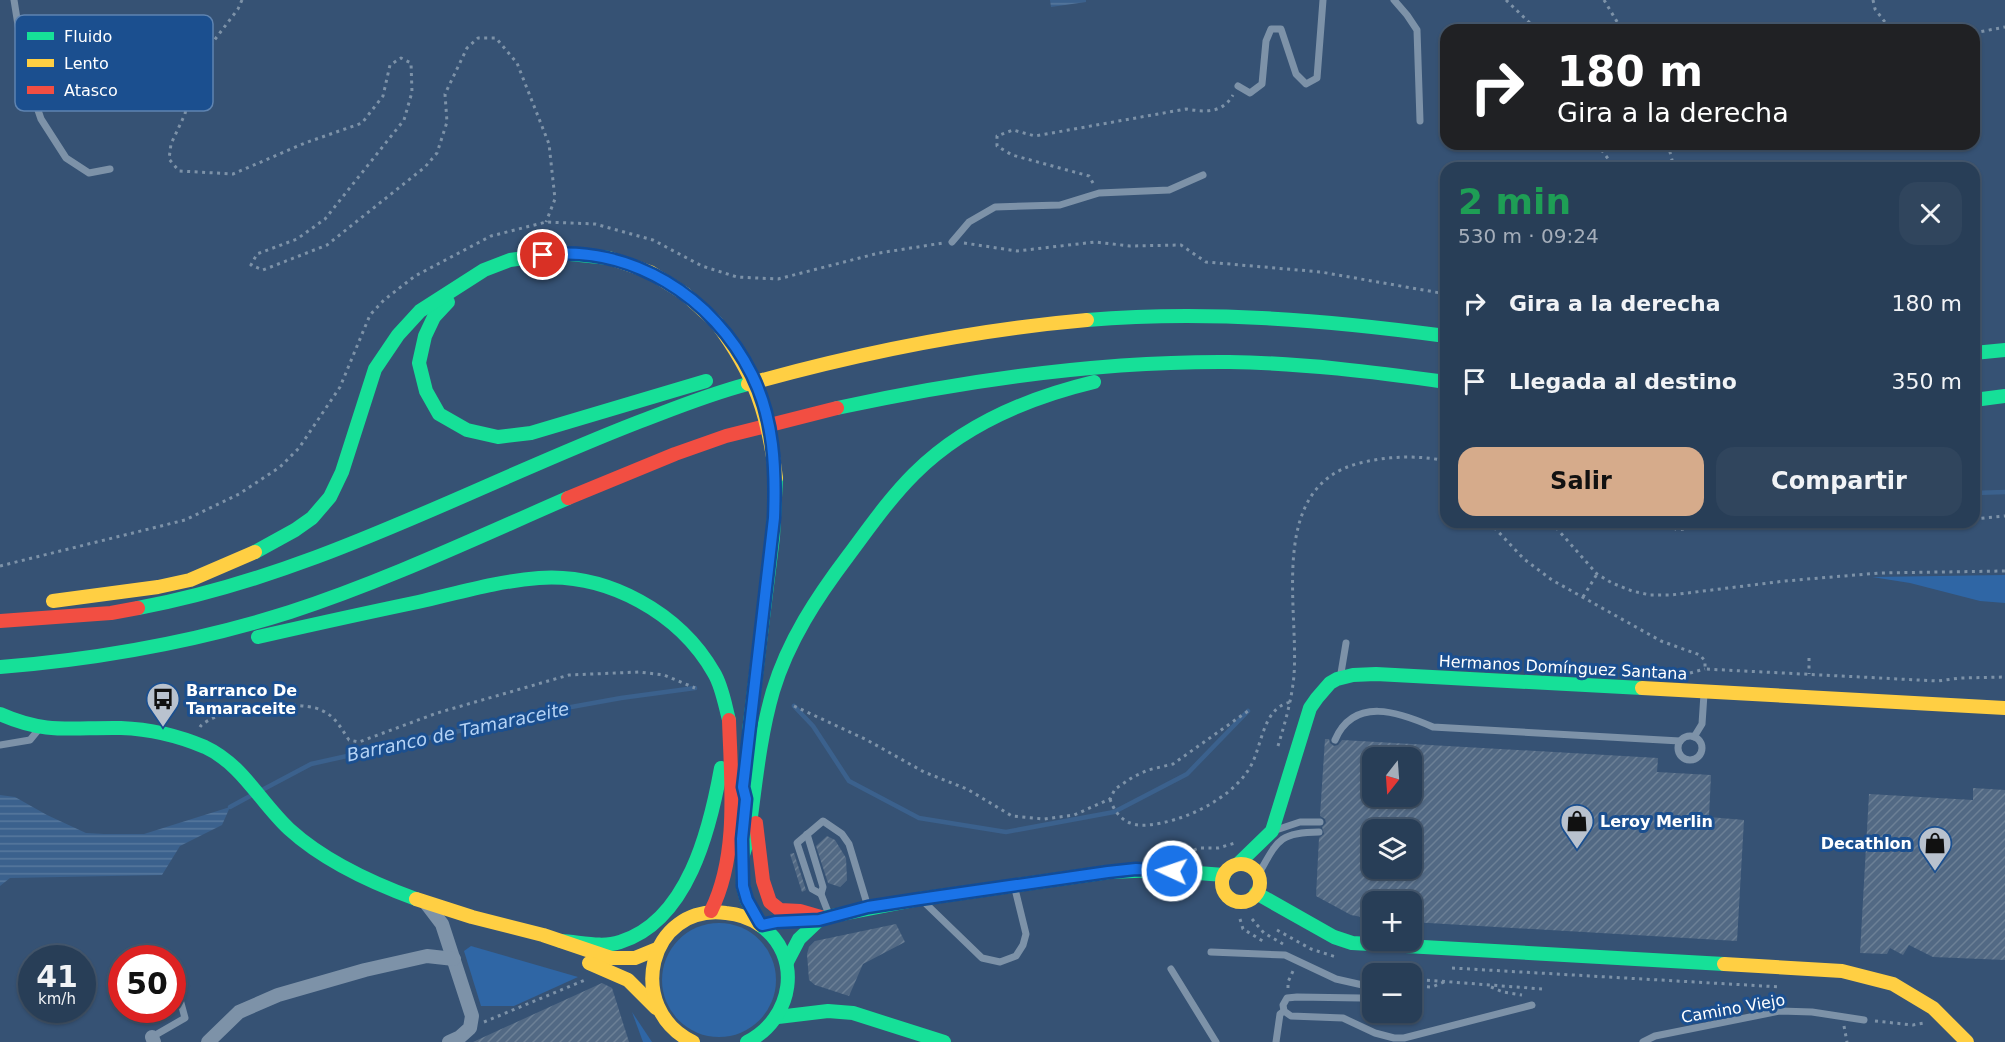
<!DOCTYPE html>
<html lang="es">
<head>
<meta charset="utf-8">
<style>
  :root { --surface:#283e57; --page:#30455d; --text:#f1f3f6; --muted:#a5aeba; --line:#44576d; --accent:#d6ab8b }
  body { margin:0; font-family:"DejaVu Sans",sans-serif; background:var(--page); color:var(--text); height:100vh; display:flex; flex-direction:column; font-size:22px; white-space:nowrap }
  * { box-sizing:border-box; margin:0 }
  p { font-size:20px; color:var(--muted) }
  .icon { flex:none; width:33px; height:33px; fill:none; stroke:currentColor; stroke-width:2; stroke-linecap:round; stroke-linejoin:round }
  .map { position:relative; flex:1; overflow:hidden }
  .side { position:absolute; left:1440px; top:162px; width:540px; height:366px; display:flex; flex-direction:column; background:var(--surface); border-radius:18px; box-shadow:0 2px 4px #0004,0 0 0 2px var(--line) }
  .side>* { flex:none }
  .banner { position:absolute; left:1440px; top:24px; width:540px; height:126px; border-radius:18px; box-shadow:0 2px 4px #0004,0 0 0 2px var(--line); background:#202124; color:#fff; overflow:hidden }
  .needle { width:39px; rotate:197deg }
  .buttons { position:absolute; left:1362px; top:747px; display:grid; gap:12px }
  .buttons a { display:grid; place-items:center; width:60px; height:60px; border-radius:12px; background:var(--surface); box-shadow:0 2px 4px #0004,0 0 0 2px var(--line); font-size:30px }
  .speed { position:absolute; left:18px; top:945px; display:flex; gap:12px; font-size:30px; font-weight:700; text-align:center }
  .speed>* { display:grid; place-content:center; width:78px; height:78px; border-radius:50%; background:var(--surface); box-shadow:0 2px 4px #0004,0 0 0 2px var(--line); line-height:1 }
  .speed small { font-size:15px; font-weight:400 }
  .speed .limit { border:9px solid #d22; background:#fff; color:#111 }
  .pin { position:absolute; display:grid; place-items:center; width:51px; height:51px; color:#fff; margin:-26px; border:3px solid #fff; border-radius:50%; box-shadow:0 2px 6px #0007 }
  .me { position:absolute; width:66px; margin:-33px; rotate:273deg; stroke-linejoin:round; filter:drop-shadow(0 0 4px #0008) }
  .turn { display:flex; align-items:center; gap:21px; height:126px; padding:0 18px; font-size:27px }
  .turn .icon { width:78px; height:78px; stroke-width:2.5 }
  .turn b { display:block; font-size:42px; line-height:51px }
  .round { display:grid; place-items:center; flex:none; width:63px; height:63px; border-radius:18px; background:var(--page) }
  .head { display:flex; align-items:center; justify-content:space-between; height:102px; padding:0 18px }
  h1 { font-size:36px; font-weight:800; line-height:45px; color:#1e9e55 }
  .primary-button { display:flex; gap:12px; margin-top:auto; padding:12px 18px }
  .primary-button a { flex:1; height:69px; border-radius:18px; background:var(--accent); color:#111; font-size:24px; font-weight:800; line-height:69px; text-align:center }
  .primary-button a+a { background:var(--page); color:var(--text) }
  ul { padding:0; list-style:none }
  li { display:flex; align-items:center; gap:18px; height:78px; padding:0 18px }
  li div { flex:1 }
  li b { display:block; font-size:22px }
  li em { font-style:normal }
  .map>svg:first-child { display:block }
</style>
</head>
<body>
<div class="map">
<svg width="2005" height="1042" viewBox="0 0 2005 1042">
  <defs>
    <pattern id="water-rules" width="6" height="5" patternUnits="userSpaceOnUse" patternTransform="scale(1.5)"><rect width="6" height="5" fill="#3b618d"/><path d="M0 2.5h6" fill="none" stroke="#58799e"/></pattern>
    <pattern id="building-hatch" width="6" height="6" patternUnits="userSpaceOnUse" patternTransform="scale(1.5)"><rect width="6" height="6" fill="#526984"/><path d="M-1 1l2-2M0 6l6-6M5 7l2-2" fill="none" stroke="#6c8096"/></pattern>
  </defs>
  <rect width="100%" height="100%" fill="#365274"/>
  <g fill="#2f66a5">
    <polygon points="2005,575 2005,603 1980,601 1910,583 1872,577"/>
    <circle cx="719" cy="980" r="57"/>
    <polygon points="471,946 578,977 514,1006 481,1006 464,951"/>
    <polygon points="632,1012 652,1042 643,1042"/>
  </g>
  <g fill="url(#water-rules)">
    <polygon points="1050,0 1086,0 1086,2 1051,7"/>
    <polygon points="0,795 15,797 47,815 86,833 104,834 144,834 230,807 222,825 180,846 162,875 10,878 0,886"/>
  </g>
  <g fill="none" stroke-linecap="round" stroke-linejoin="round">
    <g stroke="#3b618d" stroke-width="4.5">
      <polyline points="1974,493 2005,492"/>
      <polyline points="794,706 813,726 849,781 919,818 1006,832 1114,812 1187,774 1248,711"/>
      <polyline points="262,790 311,764 549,711 621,698 695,688"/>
      <polyline points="230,807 252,795"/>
    </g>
  </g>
  <g fill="url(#building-hatch)" fill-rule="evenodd">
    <path d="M1325 739H1329L1330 743 1334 746 1338 745 1342 740 1658 758 1657 772 1711 775 1709 817 1744 820 1737 941 1412 922V902H1372V919L1351 915 1316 896 1319 838 1324 834 1322 827 1326 823 1325 819 1320 816ZM1372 758H1412V796H1372ZM1372 830H1412V868H1372Z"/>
    <polygon points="1973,788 2005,790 2005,960 1933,957 1909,945 1903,955 1890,948 1887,954 1860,953 1869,794 1973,800"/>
    <polygon points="827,836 835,840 846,858 847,880 840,887 828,883 816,846"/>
    <polygon points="794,853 806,890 802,892 790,854"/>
    <polygon points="896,924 905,942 863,964 849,996 815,985 809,980 807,954 809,947 815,941"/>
    <polygon points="602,983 612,988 629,1042 473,1042"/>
  </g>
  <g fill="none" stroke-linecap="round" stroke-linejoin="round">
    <g stroke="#7d92a8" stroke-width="3" stroke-dasharray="3 4.5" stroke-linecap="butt">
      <polyline points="242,0 238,9 194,67 185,114 171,144 169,159 179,171 233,174 305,143 362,123 383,96 390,65 401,58 411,63 412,92 404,120 325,219 297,239 257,254 251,265 263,270 327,245 425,167 437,153 447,122 445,94 467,48 478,38 496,38 517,63 549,144 555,199 546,222"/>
      <polyline points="1506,0 1537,30"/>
      <polyline points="1604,0 1622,30"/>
      <polyline points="1873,0 1875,9 1891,30"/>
      <polyline points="1974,33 2005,27"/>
      <polyline points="1597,144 1609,160 1618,168"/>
      <polyline points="1668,144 1674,168"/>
      <path d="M1093 183 1089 176 1012 155 997 146V136L1013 130 1035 136 1186 109C1204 112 1222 114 1233 95"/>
      <polyline points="964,243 1017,251 1095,242 1130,246 1181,245 1206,262 1321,272 1446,294"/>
      <polyline points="1974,519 2005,516"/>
      <polyline points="1489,522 1524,559 1552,580 1661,641 1700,655 1705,661 1705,669 1938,681 1960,678 2005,677"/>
      <polyline points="1551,522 1597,574 1612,583 1632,591 1650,595 1671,595 1785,581 1879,573 2005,571"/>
      <polyline points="1660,522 1678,530 1703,526 1717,522"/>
      <polyline points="0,566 185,520 239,494 280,467 299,448 340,387 370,315 384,300 415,276 491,236 546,222 595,224 653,240 702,266 737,277 778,279 879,253 943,243"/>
      <polyline points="1583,597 1597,574"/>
      <polyline points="1809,658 1809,674"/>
      <polyline points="1690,673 1705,669"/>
      <polyline points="794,706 867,740 924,772 967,789 1012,816 1044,819 1074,815 1110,799 1115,789 1133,777 1148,770 1173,764 1248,711"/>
      <path d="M200 727C205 718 244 707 256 706 269 704 310 704 321 710 335 716 341 728 349 740L359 742 437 713 569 675 639 672 664 675 695 688"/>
      <path d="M1278 746C1285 723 1292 699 1294 675 1299 606 1267 486 1360 463 1388 456 1418 455 1446 461"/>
      <path d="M1110 799C1116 817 1128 827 1148 825 1182 822 1227 801 1247 772 1263 751 1260 708 1291 702"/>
      <polyline points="1190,856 1192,851 1199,848 1218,848 1235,843"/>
      <polyline points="1240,919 1243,929 1266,943"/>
      <polyline points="1252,919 1264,933 1283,944"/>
      <polyline points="1277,930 1311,949 1336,957"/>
      <polyline points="1452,968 1781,987"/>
      <polyline points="1412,979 1542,989"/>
      <polyline points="1412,986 1432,987 1444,982"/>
      <polyline points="1491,987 1503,992 1522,995"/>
      <polyline points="1288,988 1288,982 1293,971"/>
      <polyline points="1875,1021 1913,1025 1924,1023"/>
      <polyline points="484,1022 585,980"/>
      <polyline points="1844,1026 1847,1042"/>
    </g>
    <g stroke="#7d92a8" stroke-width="7">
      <polyline points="14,0 26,75 41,119 66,158 89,173 110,169"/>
      <polyline points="1394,0 1407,15 1417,30 1420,121"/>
      <polyline points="1238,86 1250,93 1262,84 1266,41 1271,29 1281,29 1296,74 1306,84 1317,78 1323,0"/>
      <polyline points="952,242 969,222 995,207 1060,205 1099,193 1169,190 1203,175"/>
      <polyline points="1341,673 1346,643"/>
      <circle cx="1690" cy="748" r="12"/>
      <polyline points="1694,737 1702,724 1704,694"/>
      <path d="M1335 740C1354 696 1399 712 1433 727L1680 741"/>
      <polyline points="0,745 30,740 39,729"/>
      <polyline points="1276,830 1300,822 1320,822"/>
      <polyline points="807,834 823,887 821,894 828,912"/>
      <path d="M1258 875C1277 842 1278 832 1319 832"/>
      <polyline points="821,894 812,889 797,843 823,821 842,834 849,844 868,907"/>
      <polyline points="924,902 982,958 1000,962 1016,956 1023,945 1026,934 1015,889"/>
      <polyline points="1211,952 1285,955 1336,979 1367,986 1369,992 1366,996 1361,998 1297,997 1287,998 1283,1005 1284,1011 1291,1016 1343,1018 1375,1033 1394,1038 1404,1038 1532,1005"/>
      <polyline points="1171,969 1216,1042"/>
      <polyline points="152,1037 185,1018 172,970"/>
      <polyline points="1276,1042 1280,1014 1284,1011"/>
      <polyline points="1643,1042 1655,1036 1780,1011 1812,1012 1864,1020"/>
    </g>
    <g stroke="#7d92a8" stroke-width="14">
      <polyline points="426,903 442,924 472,1016 470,1028 460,1037 449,1042"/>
      <polyline points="152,1037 154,1042"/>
      <polyline points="208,1042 239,1012 278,995 365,970 427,956 454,959"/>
    </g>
    <g stroke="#16e098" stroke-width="14">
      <polyline points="448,302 434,317 425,336 419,363 426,391 439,414 467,430 498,437 531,433 706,381"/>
      <path d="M1087 320C1207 310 1328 320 1446 336"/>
      <polyline points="1974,353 2005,350"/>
      <polyline points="1974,400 2005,396"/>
      <path d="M837 408C966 380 1097 361 1229 362 1302 363 1374 372 1446 382"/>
      <polyline points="255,552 295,530 312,518 330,497 342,472 375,369 398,335 420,311 484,270 510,260 560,253 609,258"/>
      <path d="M138 608C313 576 471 487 636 423 673 409 709 394 748 384"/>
      <path d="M258 637C311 625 365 613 418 602 458 593 498 581 539 578 608 573 680 613 714 673 722 686 725 705 729 720"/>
      <path d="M0 667C99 659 195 642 290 612 385 581 476 538 568 498"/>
      <path d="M0 714C47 735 73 727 121 728 149 729 179 736 205 747 242 764 260 802 289 829 324 861 372 883 416 899"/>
      <polyline points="749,731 773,537 776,478"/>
      <polyline points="742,839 743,886 747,901 760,923"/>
      <path d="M743 855 748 839C755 790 759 739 773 691 788 641 817 597 848 556 869 528 889 499 914 474 963 425 1027 398 1094 382"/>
      <polyline points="1238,864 1272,831 1310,708 1317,698 1330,683 1337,679 1353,675 1376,674 1642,688"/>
      <polyline points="1256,893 1334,937 1352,943 1724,964"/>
      <polyline points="811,920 920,899 1109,872 1159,870 1224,875"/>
      <path d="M561 941C580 942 602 948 620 942 688 921 710 829 721 768"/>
      <polyline points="787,962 799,939 819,920"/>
      <polyline points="778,1017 828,1011 853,1013 944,1042"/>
      <path d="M747 1042C793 1019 804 956 760 925"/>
    </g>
    <g stroke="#ffcf43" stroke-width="14">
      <polyline points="609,258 650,272 685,294 716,322"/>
      <path d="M748 384C859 353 972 330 1087 320"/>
      <polyline points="53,601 158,587 190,580 255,552"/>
      <polyline points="1642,688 2005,708"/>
      <circle cx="1241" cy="883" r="19"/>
      <polyline points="416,899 472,917 543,935 611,958 635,958 657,949"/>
      <polyline points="589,963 628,980 656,1008"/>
      <polyline points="1724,964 1842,971 1893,984 1933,1008 1967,1042"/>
      <path d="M693 1042C624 1009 648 903 726 913 738 914 750 918 760 925"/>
    </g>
    <g stroke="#f24e42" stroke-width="14">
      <polyline points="568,498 675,454 726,436 837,408"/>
      <polyline points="0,621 111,613 138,608"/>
      <polyline points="756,823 763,881 770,902 780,910 800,911 824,918"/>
      <path d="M711 911C739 855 731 782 729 720"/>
    </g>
    <path stroke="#ffcf43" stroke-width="14" d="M716 322C755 375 768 413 776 478"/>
  </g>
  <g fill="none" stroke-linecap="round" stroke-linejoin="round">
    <g stroke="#114b97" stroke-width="15">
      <path id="route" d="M543 255C630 244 714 297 752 375 774 419 776 469 774 518L743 787 746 799 742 839 743 886 747 900 760 923 762 925 776 922 819 920 868 907 920 899 1108 872 1136 869 1172 871"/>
    </g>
    <use href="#route" stroke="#1a73e8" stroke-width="10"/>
  </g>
  <defs>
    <g id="bus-pin" transform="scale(1.725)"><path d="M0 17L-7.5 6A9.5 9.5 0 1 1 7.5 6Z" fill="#b9c2ce" stroke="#1b4f8f"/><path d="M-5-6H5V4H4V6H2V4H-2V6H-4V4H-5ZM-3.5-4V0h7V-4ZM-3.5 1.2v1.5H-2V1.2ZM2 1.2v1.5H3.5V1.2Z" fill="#111"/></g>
    <g id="shop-pin" transform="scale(1.725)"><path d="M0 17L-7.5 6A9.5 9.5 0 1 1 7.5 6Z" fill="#b9c2ce" stroke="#1b4f8f"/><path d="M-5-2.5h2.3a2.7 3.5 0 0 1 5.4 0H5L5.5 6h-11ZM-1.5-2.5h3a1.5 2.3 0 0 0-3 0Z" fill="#111"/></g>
  </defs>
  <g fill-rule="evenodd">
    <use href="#bus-pin" x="163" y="699"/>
    <use href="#shop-pin" x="1577" y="821"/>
    <use href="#shop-pin" x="1935" y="843"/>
  </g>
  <g text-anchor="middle" stroke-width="6" stroke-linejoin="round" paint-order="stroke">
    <g font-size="16" fill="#fff" stroke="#1b4f8f">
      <text transform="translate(1563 667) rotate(3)" y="6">Hermanos Domínguez Santana</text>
      <text transform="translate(1733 1008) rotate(-10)" y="6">Camino Viejo</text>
    </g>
    <g font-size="16" font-weight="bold" fill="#fff" stroke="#1b4f8f" text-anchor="start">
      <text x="186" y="696">Barranco De<tspan x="186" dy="18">Tamaraceite</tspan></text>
      <text x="1600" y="827">Leroy Merlin</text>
      <text x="1912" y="849" text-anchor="end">Decathlon</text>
    </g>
    <g font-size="18" font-style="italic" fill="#b5d3f5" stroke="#1b4f8f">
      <text transform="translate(458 732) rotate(-12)" y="6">Barranco de Tamaraceite</text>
    </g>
  </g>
  <rect x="15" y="15" width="198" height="96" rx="9" fill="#1b4f8f" stroke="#5f84b1" stroke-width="1.5"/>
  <rect x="27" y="32" width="27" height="8" fill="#16e098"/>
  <rect x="27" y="59" width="27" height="8" fill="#ffcf43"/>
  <rect x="27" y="86" width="27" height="8" fill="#f24e42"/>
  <g font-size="16" fill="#fff">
    <text x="64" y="42">Fluido</text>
    <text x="64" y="69">Lento</text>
    <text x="64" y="96">Atasco</text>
  </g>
</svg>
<div class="buttons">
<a><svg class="needle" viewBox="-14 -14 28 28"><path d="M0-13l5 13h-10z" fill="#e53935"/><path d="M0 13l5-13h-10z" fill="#a5aeba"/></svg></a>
<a><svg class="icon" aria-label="layers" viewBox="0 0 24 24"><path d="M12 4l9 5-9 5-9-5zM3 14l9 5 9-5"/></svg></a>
<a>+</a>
<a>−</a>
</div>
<div class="speed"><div>41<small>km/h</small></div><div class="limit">50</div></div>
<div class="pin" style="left:543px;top:255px;background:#d93025"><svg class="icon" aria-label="arrive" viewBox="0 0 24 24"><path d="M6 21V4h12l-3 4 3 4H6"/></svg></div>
<svg class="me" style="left:1172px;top:871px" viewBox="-20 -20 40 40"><circle r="17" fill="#1a73e8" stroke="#fff" stroke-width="3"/><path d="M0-11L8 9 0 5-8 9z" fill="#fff"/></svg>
<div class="banner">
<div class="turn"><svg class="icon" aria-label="right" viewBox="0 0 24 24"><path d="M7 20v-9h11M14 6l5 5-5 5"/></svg><div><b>180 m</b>Gira a la derecha</div></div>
</div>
<section class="side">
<div class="head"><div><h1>2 min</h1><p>530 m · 09:24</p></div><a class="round"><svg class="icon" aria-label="close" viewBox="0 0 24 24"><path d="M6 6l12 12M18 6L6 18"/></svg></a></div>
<ul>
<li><svg class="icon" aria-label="right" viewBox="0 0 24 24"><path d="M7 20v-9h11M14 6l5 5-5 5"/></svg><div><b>Gira a la derecha</b></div><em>180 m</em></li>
<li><svg class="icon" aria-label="arrive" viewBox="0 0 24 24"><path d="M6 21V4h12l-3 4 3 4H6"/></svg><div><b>Llegada al destino</b></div><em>350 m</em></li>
</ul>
<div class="primary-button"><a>Salir</a><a>Compartir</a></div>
</section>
</div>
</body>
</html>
